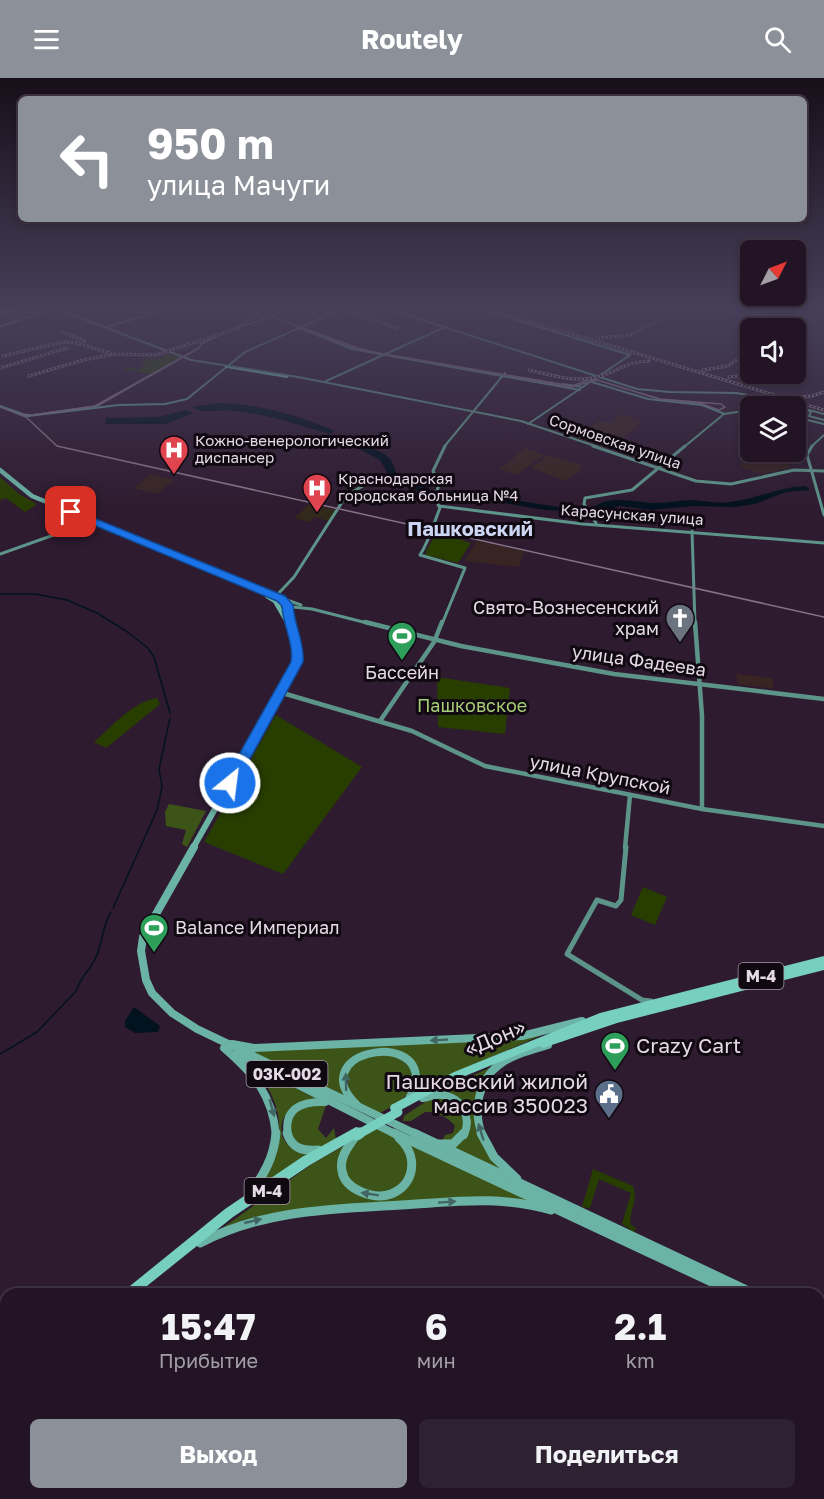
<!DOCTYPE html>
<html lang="ru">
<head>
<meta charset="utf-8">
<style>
  :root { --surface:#221424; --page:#2e2131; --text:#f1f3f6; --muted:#a29ea6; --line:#3f3341; --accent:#8c9099 }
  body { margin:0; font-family:"Golos Text",sans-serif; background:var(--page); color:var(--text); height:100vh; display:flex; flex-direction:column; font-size:22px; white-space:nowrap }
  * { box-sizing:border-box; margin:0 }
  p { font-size:20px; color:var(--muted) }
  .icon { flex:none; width:33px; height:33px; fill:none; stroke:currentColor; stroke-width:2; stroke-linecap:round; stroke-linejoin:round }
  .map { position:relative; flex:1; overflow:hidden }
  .panel { position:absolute; left:0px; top:1210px; width:825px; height:212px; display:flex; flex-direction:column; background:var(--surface); border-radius:18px 18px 0 0; box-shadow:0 3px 9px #0003,0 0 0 2px var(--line) }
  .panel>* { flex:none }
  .hud { position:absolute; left:18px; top:18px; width:789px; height:126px; border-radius:9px; box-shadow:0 3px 9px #0003,0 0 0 2px var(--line); background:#8c9099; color:#fff; overflow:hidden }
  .needle { width:39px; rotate:48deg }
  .controls { position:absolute; left:740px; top:162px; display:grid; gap:12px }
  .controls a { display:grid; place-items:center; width:66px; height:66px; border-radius:9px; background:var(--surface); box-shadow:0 3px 9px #0003,0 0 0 2px var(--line); font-size:30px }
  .pin { position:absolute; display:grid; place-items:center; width:51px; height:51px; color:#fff; margin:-26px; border-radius:12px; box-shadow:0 3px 9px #0006 }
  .me { position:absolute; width:66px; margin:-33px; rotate:29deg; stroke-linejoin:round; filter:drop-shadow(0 0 4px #0008) }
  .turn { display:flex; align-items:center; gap:21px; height:126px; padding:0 30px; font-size:27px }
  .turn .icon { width:78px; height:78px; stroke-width:2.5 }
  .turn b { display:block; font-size:42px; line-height:51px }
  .eta { display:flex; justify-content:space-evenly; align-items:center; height:102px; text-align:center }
  .eta b { font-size:36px; font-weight:700; line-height:42px }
  .action { display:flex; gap:12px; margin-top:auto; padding:12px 30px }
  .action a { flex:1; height:69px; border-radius:9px; background:var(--accent); color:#fff; font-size:24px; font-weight:700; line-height:69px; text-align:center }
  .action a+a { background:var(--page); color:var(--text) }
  header { display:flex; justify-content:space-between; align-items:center; height:78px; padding:0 30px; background:var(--accent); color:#fff; font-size:27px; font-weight:700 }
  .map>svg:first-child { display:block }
</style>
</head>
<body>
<header><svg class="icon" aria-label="menu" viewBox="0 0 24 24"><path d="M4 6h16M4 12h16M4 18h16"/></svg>Routely<svg class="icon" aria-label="search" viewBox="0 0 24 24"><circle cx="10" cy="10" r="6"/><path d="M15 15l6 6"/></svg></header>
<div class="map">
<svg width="824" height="1421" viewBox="0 0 824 1421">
  <rect width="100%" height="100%" fill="#2e1b30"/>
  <g fill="#382423">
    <polygon points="622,336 642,344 609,370 606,371 575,360 599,343 611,345"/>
    <polygon points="525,370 544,377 516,397 499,390 511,382 516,382 512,380"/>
    <polygon points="762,374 793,374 785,383 786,387 793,389 762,396 740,389 755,375"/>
    <polygon points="548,377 583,387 580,389 583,390 566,403 531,390"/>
    <polygon points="151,396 174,402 157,416 134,410"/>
    <polygon points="476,463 525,473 519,489 465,483"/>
    <polygon points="736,596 772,600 774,611 738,606"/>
  </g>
  <polygon fill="#312919" points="309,426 336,432 329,443 314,439 309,444 295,440"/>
  <g fill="#283e00">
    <polygon points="168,276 180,280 151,296 123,291 128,289 138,292 146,287 140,284 151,280 156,282"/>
    <polygon points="0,399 19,416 37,426 25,434 6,420 0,422"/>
    <polygon points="437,454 471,465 458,485 426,477 426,473"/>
    <polygon points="437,599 510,610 505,656 438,649"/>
    <path d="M157 620 160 626 106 670 94 664C113 648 132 624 157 620Z"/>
    <polygon points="276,637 362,689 283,796 204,764"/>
    <polygon points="643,809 667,819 655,847 631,837"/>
    <path d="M593 1091 633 1108C639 1123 628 1134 631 1147L636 1150 634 1154 622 1146 631 1115 599 1101 590 1130 582 1129Z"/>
    <polygon points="294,1416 777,1416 777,1421 296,1421"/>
  </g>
  <g fill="#3d5418">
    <polygon points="169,726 206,733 187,769 182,766 186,752 166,748 165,734"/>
    <path d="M540 958 450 997 415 1016C435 953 323 956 346 1019L245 971 276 972 486 963Z"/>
    <path d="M365 977H395L411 989C415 1018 402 1023 380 1035 352 1022 347 1023 348 991Z"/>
    <path d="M502 984 482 1004C479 1042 472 1060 499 1090L447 1068 468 1054 457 1020 441 1012Z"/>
    <path d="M250 987 317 1021C266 1027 274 1079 314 1075L252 1117C259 1103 272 1087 276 1072 286 1041 272 1008 250 987Z"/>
    <path d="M434 1018C453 1020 460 1030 465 1047L455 1063H442L445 1057 453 1055 455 1048C449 1039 435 1033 425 1034L411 1043H403L404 1038Z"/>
    <path d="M305 1025 326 1027 318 1051 326 1060 334 1050 336 1062C316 1072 312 1075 292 1063L289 1039Z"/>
    <path d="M376 1049 402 1064 410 1091C395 1117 384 1116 357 1111L344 1093 347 1071Z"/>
    <polygon points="347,1066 341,1098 376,1120 408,1105 409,1066 541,1127 510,1120 280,1135 244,1142 221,1151 312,1086"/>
  </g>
  <g fill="#03121f">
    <path d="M216 325C257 325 297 337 335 353L330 356C298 347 267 336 233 333 220 331 203 337 192 329Z"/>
    <polygon points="186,332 193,335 166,346 105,346 106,340 159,339"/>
    <polygon points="344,358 385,376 391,382 396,394 407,403 430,410 429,414 418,413 399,406 389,398 380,382 338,360"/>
    <path d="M806 408 810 412 786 414 755 426 734 429 693 428 651 432 620 428 597 434 594 429C611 416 636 425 656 425 669 425 681 422 693 422 705 423 718 426 730 424 758 421 777 409 806 408Z"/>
    <polygon points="451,412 564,430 567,433 545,432 445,415"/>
    <polygon points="134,929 160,948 158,954 135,955 125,949 125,943"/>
    <polygon points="6,1351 6,1416 215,1416 217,1421 0,1421 0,1356"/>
  </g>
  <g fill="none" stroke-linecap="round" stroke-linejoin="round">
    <g stroke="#03121f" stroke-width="1.5">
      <polyline points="0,516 35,516 67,522 97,535 126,553 148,570 154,579 170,635"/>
      <polyline points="113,830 157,732 162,709 159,691 170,640"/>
      <path d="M0 976 37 954 77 912C80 898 91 892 96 879 103 864 102 849 111 834"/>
    </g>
    <g stroke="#5d9489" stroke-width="2">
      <polyline points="54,230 191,282 298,299 521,343 598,369"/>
      <polyline points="385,230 637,311 670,314 736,315 767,320 808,332 811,334 809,338 824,342"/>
      <polyline points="477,230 630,277 528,346"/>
      <polyline points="15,242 28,230"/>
      <polyline points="1,248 55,231"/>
      <polyline points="107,249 171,230"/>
      <polyline points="299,250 352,271 580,312"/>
      <polyline points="326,303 445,249"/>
      <polyline points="592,304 648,321 702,327 725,336"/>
      <polyline points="563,306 582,309"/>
      <polyline points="0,328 28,338 119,327 165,326 187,321 245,274 344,230"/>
      <polyline points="809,332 824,336"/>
      <polyline points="795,339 824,346"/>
      <polyline points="444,369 505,295"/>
      <polyline points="684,369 724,336 750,332"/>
      <polyline points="811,369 824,357"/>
    </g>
    <g stroke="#5d9489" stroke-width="3">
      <polyline points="593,368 696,403 731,406 794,392 824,393"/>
      <polyline points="812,368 807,377 824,437"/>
      <polyline points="439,428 583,446 824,465"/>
      <polyline points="596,445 584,426 585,420 632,412 685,368"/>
      <polyline points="692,453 695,546"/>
      <polyline points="0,476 93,443"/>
      <polyline points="276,518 294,499 346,418 376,400"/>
      <polyline points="281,520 301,527"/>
      <polyline points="275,523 284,528 312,531 371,546"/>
      <path d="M442 546 465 490 420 477C430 461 433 447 440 430L435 421 439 406 433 393 445 368"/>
    </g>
    <g stroke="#5d9489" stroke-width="4.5">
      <polyline points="365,544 461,568 614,596 824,621"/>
      <polyline points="695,544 702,638 702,731"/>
      <polyline points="279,614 412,653 485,688 702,731 824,748"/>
      <polyline points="380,643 434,564 442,544"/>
      <polyline points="625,770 630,717"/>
    </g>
    <polyline stroke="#5d9489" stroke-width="5" points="626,769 621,822 616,828 597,822 567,876 642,922 651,923"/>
    <polyline stroke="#6bb3a5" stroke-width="4" points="0,235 27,230"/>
    <g stroke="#6bb3a5" stroke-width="4.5">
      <polyline points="0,392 32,418 281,520 288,527 289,546"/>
      <polyline points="267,518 275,523 286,542"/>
    </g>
    <polyline stroke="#6bb3a5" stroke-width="6" points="193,770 295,589 298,573 288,544"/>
    <g stroke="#6bb3a5" stroke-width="8">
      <polyline points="194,769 143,859 141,873 146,902 152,915 172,935 197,951 418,1057"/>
      <polyline points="232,966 254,970 522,958 582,943"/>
      <path d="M224 970C254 996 272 1016 276 1057"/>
      <polyline points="237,976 397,1057"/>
      <path d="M423 1020C429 1019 436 1016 442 1017 462 1020 472 1039 464 1057"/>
      <path d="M357 1027C304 976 419 950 416 1003 416 1009 411 1016 409 1021"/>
      <path d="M288 1057C283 1030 303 1023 325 1024"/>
      <path d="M482 1057C473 1033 478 1002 499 987 513 976 532 972 548 967"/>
    </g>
    <g stroke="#6bb3a5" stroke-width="9">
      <path d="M287 1055C292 1071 303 1073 318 1072"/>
      <polyline points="394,1055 737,1216"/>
      <polyline points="414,1055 755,1216"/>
      <polyline points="481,1055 494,1079 517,1101"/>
      <path d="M355 1059C348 1069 339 1080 342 1093 345 1112 374 1122 391 1116 416 1106 418 1077 399 1060"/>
      <polyline points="439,1066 453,1066 464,1055"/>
      <path d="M249 1117C263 1098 274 1080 276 1055"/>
      <path d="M200 1165C262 1132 332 1131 401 1127 455 1124 498 1117 551 1132"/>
      <polyline points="819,1250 824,1252"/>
      <polyline points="819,1255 824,1257"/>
    </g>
    <g fill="#77d0bf" fill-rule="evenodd">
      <polygon points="225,288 287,298 289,299 287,300 227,290 225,290"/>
      <polygon points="824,878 824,892 617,945 543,970 539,968 460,1000 399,1033 395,1035 391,1033 390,1030 391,1027 454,994 600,935"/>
      <polygon points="356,1049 360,1050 361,1054 360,1058 310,1087 233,1139 137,1216 124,1216 125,1212 225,1131 302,1079"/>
      <polygon points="6,1314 6,1338 0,1341 0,1317"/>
    </g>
    <g stroke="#837385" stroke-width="1.5">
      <polyline points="271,238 358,270 378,275"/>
      <polyline points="271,238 357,271 378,275"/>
      <polyline points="219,257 271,238"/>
      <polyline points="219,257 271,238"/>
      <polyline points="201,266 219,257"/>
      <polyline points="201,266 219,257"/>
      <polyline points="199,270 201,266"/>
      <polyline points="378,275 572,308 588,302 597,302"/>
      <polyline points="378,275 571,309 597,302"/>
      <polygon points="597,302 660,321 721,326 725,329 719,332 699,325 659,321"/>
      <polyline points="0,329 26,339 57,368 824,539"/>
      <polyline points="21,336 32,337"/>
      <polyline points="32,337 95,328 199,270"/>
      <polyline points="32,337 97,328 199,270"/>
    </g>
    <g stroke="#837385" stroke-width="3">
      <g id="rail">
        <polyline points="336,230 397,250"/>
        <polyline points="486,230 824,332"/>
        <polyline points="703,230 766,237"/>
        <polyline points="63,254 85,263"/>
        <polyline points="600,260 630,257 656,244"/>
        <polyline points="3,278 63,264 77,265 113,276 156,277 238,250 263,230"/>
        <polyline points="0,290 67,270"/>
        <path d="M529 292C553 298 580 306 604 297 620 291 631 283 649 283"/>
        <polyline points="703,292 728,288 749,273"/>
        <polyline points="29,298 83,282 110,277"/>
        <polyline points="729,299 756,296"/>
        <polyline points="794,319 812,318 824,314"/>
      </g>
    </g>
    <use href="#rail" stroke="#110912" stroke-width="1.5" stroke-dasharray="2" stroke-linecap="butt"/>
    <polyline stroke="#77d0bf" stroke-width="9" points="357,1057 398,1034"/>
    <polyline stroke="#77d0bf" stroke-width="11" points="357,1057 360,1055"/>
  </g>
  <defs><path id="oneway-solid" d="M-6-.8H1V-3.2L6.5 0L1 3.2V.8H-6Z" transform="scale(1.5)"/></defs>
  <g fill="#426663">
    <use href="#oneway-solid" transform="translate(439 962) rotate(177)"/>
    <use href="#oneway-solid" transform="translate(346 1004) rotate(-91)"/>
    <use href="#oneway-solid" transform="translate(272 1030) rotate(75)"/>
    <use href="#oneway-solid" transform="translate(481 1054) rotate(-107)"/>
    <use href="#oneway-solid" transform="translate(370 1116) rotate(-171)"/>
    <use href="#oneway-solid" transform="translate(447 1124) rotate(-4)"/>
    <use href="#oneway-solid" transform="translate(253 1143) rotate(-13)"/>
  </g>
  <linearGradient id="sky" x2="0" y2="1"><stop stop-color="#190f1a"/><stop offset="0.54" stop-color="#463f59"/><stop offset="1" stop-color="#463f59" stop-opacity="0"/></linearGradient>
  <rect width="824" height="429" fill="url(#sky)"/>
  <path fill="#1a73e8" stroke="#114b97" stroke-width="1.5" d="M67 432H74L285 518 293 527C294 547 305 565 303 584L235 708H225L223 705 291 584C294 565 283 548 282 528L277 523 67 436Z"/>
  <defs>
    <g id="hospital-pin" transform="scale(1.5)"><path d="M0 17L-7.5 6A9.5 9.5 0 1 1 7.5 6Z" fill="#e0444e" stroke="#110912"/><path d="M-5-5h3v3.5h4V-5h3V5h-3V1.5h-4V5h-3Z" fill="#fff"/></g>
    <g id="church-pin" transform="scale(1.5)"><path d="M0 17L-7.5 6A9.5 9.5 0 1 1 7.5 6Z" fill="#6b7280" stroke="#110912"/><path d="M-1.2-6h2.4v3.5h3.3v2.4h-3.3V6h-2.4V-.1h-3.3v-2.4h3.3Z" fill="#fff"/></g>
    <g id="stadium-pin" transform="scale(1.5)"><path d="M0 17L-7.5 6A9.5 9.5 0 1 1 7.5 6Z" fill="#2e9e5b" stroke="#110912"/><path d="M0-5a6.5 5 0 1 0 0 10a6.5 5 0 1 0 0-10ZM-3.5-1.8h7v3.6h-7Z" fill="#fff"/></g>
    <g id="civic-pin" transform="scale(1.5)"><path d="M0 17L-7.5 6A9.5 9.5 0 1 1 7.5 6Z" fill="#5c6f8a" stroke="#110912"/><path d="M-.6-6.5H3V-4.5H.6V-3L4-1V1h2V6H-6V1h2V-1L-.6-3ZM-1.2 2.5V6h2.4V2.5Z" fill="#fff"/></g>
  </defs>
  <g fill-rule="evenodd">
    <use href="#hospital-pin" x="174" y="372"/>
    <use href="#hospital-pin" x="317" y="410"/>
    <use href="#church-pin" x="680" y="540"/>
    <use href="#stadium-pin" x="402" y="558"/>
    <use href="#stadium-pin" x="154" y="850"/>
    <use href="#stadium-pin" x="615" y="968"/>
    <use href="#civic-pin" x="609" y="1016"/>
  </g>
  <g text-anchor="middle" stroke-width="6" stroke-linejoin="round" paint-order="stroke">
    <g font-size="15" fill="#e6d9e7" stroke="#110912" text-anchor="start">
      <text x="195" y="368">Кожно-венерологический<tspan x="195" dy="17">диспансер</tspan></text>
      <text x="338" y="406">Краснодарская<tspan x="338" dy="17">городская больница №4</tspan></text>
    </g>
    <g font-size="15" fill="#e6d9e7" stroke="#110912">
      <text transform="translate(615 364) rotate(19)" y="5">Сормовская улица</text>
      <text transform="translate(632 437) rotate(4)" y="5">Карасунская улица</text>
    </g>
    <g fill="#110912" stroke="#a69ba7" stroke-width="1.5">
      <rect x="738.5" y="885" width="45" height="26" rx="4.5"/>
      <rect x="246.5" y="983" width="81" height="26" rx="4.5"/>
      <rect x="244.5" y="1100" width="45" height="26" rx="4.5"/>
    </g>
    <g font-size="16" font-weight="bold" fill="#e6d9e7">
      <text x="761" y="904">М-4</text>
      <text x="287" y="1002">03К-002</text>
      <text x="267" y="1119">М-4</text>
    </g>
    <g font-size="18" fill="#e6d9e7" stroke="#110912" text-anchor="end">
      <text x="659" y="536">Свято-Вознесенский<tspan x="659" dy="21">храм</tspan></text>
      <text x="402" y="601" text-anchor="middle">Бассейн</text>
      <text x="175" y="856" text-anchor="start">Balance Империал</text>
    </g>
    <g font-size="18" fill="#e6d9e7" stroke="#110912">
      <text transform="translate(639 583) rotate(8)" y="6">улица Фадеева</text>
      <text transform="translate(600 697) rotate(11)" y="6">улица Крупской</text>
    </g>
    <g font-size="18" fill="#a7cd77" stroke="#110912">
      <text x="472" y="634">Пашковское</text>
    </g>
    <g font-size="20" font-weight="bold" fill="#ccd6f2" stroke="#110912">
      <text x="470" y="458">Пашковский</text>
    </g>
    <g font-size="21" fill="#e6d9e7" stroke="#110912">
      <text transform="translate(495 960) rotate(-23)" y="7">«Дон»</text>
    </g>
    <g font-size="21" fill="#e6d9e7" stroke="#110912" text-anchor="start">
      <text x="636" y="975">Crazy Cart</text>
      <text x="588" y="1011" text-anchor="end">Пашковский жилой<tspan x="588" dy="24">массив 350023</tspan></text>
    </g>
  </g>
</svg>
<div class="controls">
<a><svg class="needle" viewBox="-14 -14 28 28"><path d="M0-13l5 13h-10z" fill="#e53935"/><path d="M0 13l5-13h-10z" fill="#a29ea6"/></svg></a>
<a><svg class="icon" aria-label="sound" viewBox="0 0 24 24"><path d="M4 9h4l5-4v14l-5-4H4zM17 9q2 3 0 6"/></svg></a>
<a><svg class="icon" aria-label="layers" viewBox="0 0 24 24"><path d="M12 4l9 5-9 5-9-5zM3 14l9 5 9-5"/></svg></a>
</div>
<div class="pin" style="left:71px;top:434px;background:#d93025"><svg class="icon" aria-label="arrive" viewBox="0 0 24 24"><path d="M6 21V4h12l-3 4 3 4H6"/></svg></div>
<svg class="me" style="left:230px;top:705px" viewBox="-20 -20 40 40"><circle r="17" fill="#1a73e8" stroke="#fff" stroke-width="3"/><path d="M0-11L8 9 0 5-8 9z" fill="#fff"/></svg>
<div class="hud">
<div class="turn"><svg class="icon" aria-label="left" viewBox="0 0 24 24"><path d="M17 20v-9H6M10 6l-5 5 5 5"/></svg><div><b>950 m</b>улица Мачуги</div></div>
</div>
<section class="panel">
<div class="eta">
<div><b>15:47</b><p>Прибытие</p></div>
<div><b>6</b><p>мин</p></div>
<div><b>2.1</b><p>km</p></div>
</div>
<div class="action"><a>Выход</a><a>Поделиться</a></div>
</section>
</div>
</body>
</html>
